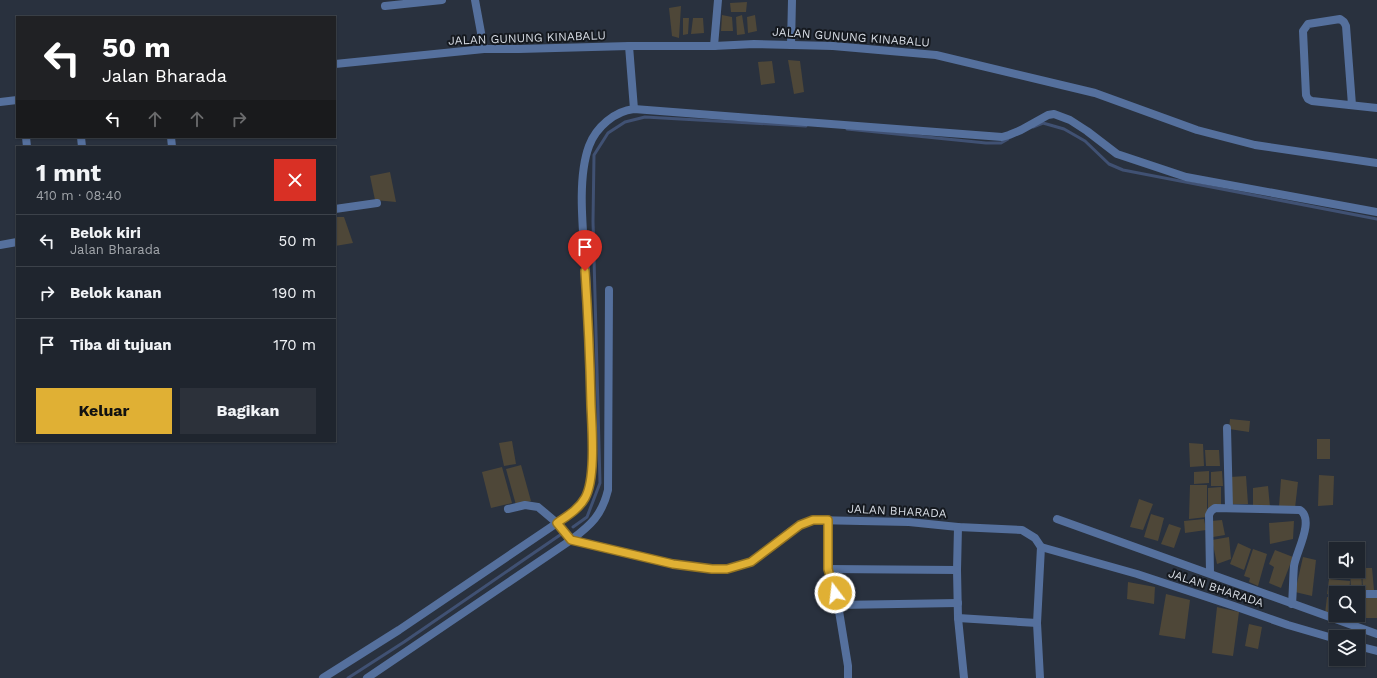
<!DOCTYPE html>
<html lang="id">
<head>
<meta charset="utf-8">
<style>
  :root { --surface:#1f252e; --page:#2c313a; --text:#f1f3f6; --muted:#a1a5aa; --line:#3c424a; --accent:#e0b034 }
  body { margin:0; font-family:"Work Sans",sans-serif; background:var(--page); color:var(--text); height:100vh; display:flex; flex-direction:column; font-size:15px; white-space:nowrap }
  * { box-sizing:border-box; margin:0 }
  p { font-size:13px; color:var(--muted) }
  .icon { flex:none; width:22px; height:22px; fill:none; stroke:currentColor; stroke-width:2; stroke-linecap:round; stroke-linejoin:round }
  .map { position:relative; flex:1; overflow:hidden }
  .sheet { position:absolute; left:16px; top:146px; width:320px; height:296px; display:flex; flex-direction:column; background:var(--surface); border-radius:0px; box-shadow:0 1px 3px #0004,0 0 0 1px var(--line) }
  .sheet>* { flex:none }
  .hud { position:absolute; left:16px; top:16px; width:320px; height:122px; border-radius:0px; box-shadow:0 1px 3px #0004,0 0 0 1px var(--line); background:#202124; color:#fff; overflow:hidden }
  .controls { position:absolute; left:1329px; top:542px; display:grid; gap:8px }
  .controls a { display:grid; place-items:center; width:36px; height:36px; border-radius:0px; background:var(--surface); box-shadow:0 1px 3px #0004,0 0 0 1px var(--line); font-size:20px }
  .pin { position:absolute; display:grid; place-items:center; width:34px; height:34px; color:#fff; margin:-41px -17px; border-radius:50% 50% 50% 0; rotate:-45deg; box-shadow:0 0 4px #0007 }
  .pin .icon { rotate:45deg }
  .me { position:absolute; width:44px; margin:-22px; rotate:345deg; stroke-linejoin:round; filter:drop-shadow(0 0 3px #0008) }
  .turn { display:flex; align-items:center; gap:14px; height:84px; padding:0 20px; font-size:18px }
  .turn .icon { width:52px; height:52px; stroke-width:2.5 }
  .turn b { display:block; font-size:28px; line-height:34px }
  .lanes { display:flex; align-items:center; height:38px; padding:0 20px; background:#0003; justify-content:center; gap:20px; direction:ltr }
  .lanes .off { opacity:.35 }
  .round { display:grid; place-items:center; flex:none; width:42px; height:42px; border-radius:0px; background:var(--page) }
  .headline { display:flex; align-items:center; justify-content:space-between; height:68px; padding:0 20px }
  h1 { font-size:24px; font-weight:700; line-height:30px }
  .action { display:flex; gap:8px; margin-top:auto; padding:8px 20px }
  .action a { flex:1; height:46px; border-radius:0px; background:var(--accent); color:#111; font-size:16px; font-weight:700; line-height:46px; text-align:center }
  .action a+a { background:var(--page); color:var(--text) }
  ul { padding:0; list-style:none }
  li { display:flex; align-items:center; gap:12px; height:52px; padding:0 20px; border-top:1px solid var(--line) }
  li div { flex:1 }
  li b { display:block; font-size:15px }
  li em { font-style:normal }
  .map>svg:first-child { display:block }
</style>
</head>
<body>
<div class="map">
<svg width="1377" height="678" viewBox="0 0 1377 678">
  <rect width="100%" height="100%" fill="#29313e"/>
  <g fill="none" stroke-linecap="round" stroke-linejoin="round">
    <g stroke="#405173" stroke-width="3">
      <polyline points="1033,127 1043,123 1064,129 1085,141 1109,164 1123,170 1377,219"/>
      <polyline points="847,129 986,143 1001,143 1008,139"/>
      <polyline points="573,527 587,517 600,483 593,221 594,155 608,133 625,122 645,117 806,126"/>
      <polyline points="348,678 404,642 560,535"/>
    </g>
  </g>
  <g fill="#4e4738">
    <polygon points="747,2 746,12 731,12 730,3"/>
    <polygon points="681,6 679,38 672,36 669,8"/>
    <polygon points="722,15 732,17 733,31 721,31"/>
    <polygon points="742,15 745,34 737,35 736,17"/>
    <polygon points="755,15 757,31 748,33 747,17"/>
    <polygon points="683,18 689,18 688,34 683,35"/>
    <polygon points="693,18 703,18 704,33 691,34"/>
    <polygon points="788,60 800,61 804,92 794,94"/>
    <polygon points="772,61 775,83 761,85 758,62"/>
    <polygon points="390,172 396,202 375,200 370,176"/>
    <polygon points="335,217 344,217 353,243 335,246"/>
    <polygon points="1230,419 1250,421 1249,432 1229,429"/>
    <rect x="1317" y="439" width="13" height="20"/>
    <polygon points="512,441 516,464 504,466 499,443"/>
    <polygon points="1189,443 1203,444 1204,466 1190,467"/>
    <polygon points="1205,450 1219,450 1220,466 1206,466"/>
    <polygon points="521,465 531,501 516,505 506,469"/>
    <polygon points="502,467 512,503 491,508 482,472"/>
    <polygon points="1209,471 1209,483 1194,484 1194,472"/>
    <polygon points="1222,471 1223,486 1211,486 1211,472"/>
    <polygon points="1319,475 1334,476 1333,505 1318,506"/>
    <polygon points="1246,476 1248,504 1231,504 1230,477"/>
    <polygon points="1281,479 1298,482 1295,508 1279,507"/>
    <polygon points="1190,485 1207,485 1207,517 1189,519"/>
    <polygon points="1268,486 1270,507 1253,508 1253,488"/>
    <polygon points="1221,487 1221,506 1208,508 1208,488"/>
    <polygon points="1139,499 1153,504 1143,530 1130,527"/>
    <polygon points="1151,514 1164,518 1158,541 1144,537"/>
    <polygon points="1204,519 1206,530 1185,533 1184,521"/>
    <polygon points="1222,520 1225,535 1213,537 1211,521"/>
    <polygon points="1294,521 1293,539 1270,544 1269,523"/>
    <polygon points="1169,524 1181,528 1174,548 1161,544"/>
    <polygon points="1229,537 1231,559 1217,564 1212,540"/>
    <polygon points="1238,543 1251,549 1244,570 1230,564"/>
    <polygon points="1253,549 1267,554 1258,586 1249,582 1250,578 1244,576"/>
    <polygon points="1275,550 1293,557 1281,588 1269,583 1274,567 1269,564"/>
    <polygon points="1303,557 1316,560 1312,596 1295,592"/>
    <polygon points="1331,561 1336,561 1336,571 1349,571 1349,578 1333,578"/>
    <polygon points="1358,567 1361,567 1362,588 1351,589 1350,571 1358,571"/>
    <polygon points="1362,568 1372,568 1374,590 1363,591"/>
    <polygon points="1329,579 1350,581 1349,593 1336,593 1336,596 1327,594"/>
    <polygon points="1128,582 1155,587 1154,604 1127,599"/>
    <polygon points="1166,594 1190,600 1185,639 1159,635"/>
    <polygon points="1364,596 1377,597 1377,618 1365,618"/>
    <polygon points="1327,597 1336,597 1336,615 1325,614"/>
    <polygon points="1358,599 1363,599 1362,618 1341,616 1341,615 1358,615"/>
    <polygon points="1217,607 1239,612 1233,656 1212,653"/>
    <polygon points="1249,624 1262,627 1258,649 1245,646"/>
  </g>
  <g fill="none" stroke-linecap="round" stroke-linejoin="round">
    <g stroke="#55709d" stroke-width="8">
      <polyline points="475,0 484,49"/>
      <polyline points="385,6 442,0"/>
      <polyline points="791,45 792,0"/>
      <polyline points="629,46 634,109"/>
      <polyline points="714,46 718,0"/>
      <polyline points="335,64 484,49 519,49 629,46 714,46 754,44 833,46 936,55 1095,93 1197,130 1255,145 1377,163"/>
      <polyline points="0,102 17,100"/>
      <polyline points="1352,105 1346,26 1344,22 1340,19 1308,24 1303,31 1306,95 1308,99 1312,101 1377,108"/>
      <polyline points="26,137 27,147"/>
      <polyline points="81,137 82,147"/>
      <polyline points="171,137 172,147"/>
      <polyline points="335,209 377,203"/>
      <polyline points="0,245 17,242"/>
      <polyline points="1227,428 1229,508"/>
      <polyline points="508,509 525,505 538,507 557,523 571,540 673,564 712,569 727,569 751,562 791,531 800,525 813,520 909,522 958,527 1022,530 1035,538 1041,547 1037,623 1040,678"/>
      <polyline points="1057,519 1377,634"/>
      <polyline points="828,520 828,569 838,605 848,666 848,678"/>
      <polyline points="958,527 957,570 958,618 964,678"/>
      <polyline points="1041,547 1137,574 1234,606 1288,625 1336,639"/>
      <polyline points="828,569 957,570"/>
      <path d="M1210 573 1209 515 1211 511 1215 508 1300 510C1315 520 1296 552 1294 566 1293 578 1293 591 1292 604"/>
      <polyline points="1358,594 1377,594"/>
      <polyline points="838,605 958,603"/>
      <polyline points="958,618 1037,623"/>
      <polyline points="1358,646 1377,651"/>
      <path d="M323 678 399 630 557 523C567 516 581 507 586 496 596 473 592 439 591 415 590 368 588 322 586 275 584 237 576 181 589 146 596 127 615 111 634 109L1002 137 1009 135 1021 130 1048 115 1054 114 1070 120 1087 131 1117 154 1186 177 1377 212"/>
      <path d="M367 678 571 540C591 525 602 515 608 490L609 290"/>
    </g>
  </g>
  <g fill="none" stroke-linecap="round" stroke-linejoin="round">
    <g stroke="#927222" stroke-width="10">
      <path id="route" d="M585 271C588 316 590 360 591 405 592 428 596 479 585 498 579 509 567 516 557 523L571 540 673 564 712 569H727L751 562 800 525 813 520H828V569L835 593"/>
    </g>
    <use href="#route" stroke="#e0b034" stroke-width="7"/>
  </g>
  <g text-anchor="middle" stroke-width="4" stroke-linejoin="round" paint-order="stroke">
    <g font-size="12" fill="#d7dce4" stroke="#15191f">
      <text transform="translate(851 37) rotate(4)" y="4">JALAN GUNUNG KINABALU</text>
      <text transform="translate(527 38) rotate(-2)" y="4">JALAN GUNUNG KINABALU</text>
      <text transform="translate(897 511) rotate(3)" y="4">JALAN BHARADA</text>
      <text transform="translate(1216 588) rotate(18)" y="4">JALAN BHARADA</text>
    </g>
  </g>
</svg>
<div class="controls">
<a><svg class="icon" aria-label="sound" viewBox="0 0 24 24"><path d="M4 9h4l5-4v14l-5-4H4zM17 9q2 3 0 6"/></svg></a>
<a><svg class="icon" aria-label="search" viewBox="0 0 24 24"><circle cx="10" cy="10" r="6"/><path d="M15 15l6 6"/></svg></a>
<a><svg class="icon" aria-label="layers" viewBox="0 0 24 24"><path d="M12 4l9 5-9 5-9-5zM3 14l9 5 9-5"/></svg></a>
</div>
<div class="pin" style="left:585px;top:271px;background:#d93025"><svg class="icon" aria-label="arrive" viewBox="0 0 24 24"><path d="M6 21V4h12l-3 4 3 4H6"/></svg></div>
<svg class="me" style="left:835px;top:593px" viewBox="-20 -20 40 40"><circle r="17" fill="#e0b034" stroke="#fff" stroke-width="3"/><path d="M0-11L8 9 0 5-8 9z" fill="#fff"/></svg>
<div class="hud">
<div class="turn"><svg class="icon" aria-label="left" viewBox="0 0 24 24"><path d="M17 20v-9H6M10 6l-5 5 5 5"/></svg><div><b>50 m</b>Jalan Bharada</div></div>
<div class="lanes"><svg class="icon" aria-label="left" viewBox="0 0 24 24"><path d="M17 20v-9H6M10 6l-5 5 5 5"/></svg><svg class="icon off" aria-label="ahead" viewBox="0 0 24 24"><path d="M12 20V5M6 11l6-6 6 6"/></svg><svg class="icon off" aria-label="ahead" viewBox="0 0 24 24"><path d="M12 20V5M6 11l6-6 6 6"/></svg><svg class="icon off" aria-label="right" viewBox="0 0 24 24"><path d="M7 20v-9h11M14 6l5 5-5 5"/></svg></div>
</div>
<section class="sheet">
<div class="headline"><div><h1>1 mnt</h1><p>410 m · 08:40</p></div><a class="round" style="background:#d93025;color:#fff"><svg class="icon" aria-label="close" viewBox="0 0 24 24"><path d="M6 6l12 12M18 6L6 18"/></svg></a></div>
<ul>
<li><svg class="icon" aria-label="left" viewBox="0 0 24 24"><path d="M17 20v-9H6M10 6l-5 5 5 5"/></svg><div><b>Belok kiri</b><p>Jalan Bharada</p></div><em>50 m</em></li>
<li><svg class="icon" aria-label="right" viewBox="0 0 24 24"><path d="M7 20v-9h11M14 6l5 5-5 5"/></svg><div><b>Belok kanan</b></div><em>190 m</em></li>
<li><svg class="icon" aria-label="arrive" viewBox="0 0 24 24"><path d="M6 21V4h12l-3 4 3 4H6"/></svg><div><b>Tiba di tujuan</b></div><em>170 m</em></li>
</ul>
<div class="action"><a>Keluar</a><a>Bagikan</a></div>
</section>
</div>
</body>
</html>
